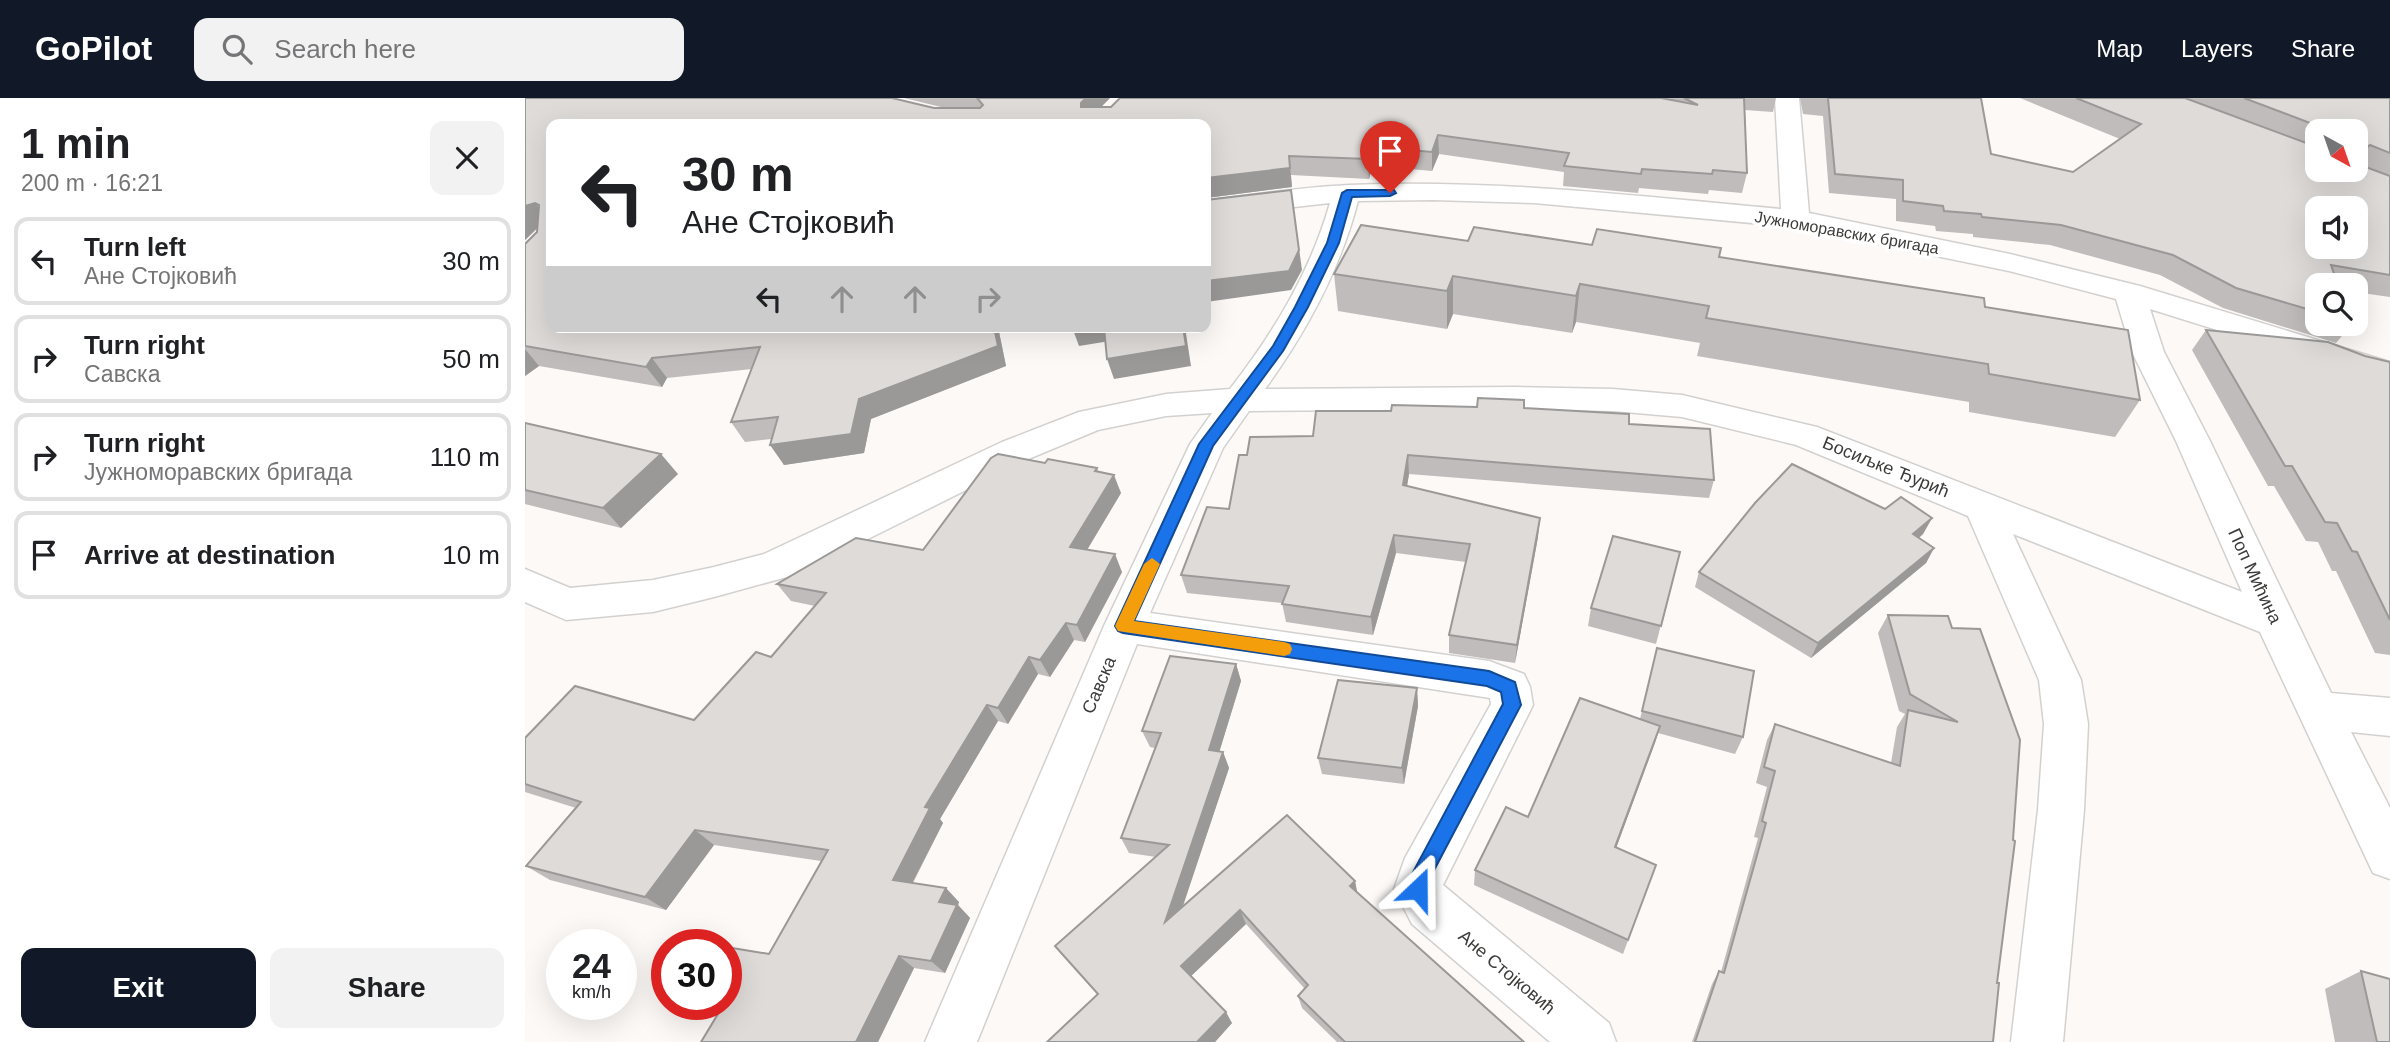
<!DOCTYPE html>
<html lang="en">
<head>
<meta charset="utf-8">
<style>
  :root { --surface:#fff; --page:#f2f2f2; --text:#202124; --muted:#757577; --line:#e0e0e0; --accent:#111827 }
  body { margin:0; font-family:Arial,sans-serif; background:var(--page); color:var(--text); height:100vh; display:flex; flex-direction:column; font-size:26px; white-space:nowrap }
  * { box-sizing:border-box; margin:0 }
  p { font-size:23px; color:var(--muted) }
  .icon { flex:none; width:38px; height:38px; fill:none; stroke:currentColor; stroke-width:2; stroke-linecap:round; stroke-linejoin:round }
  .map { position:relative; flex:1; overflow:hidden }
  .side { display:flex; flex-direction:column; background:var(--surface); width:525px }
  .side>* { flex:none }
  .guide { position:absolute; left:21px; top:21px; width:665px; height:214px; border-radius:14px; box-shadow:0 7px 28px #0002; background:#fff; color:var(--text); overflow:hidden }
  .needle { width:46px; rotate:140deg }
  .buttons { position:absolute; left:1780px; top:21px; display:grid; gap:14px }
  .buttons a { display:grid; place-items:center; width:63px; height:63px; border-radius:14px; background:var(--surface); box-shadow:0 7px 28px #0002; font-size:35px }
  .speed { position:absolute; left:21px; top:831px; display:flex; gap:14px; font-size:35px; font-weight:700; text-align:center }
  .speed>* { display:grid; place-content:center; width:91px; height:91px; border-radius:50%; background:var(--surface); box-shadow:0 7px 28px #0002; line-height:1 }
  .speed small { font-size:18px; font-weight:400 }
  .speed .limit { border:10px solid #d22; background:#fff; color:#111 }
  .pin { position:absolute; display:grid; place-items:center; width:60px; height:60px; color:#fff; margin:-72px -30px; border-radius:50% 50% 50% 0; rotate:-45deg; box-shadow:0 0 7px #0007 }
  .pin .icon { rotate:45deg }
  .me { position:absolute; width:77px; margin:-38px; rotate:23deg; stroke-linejoin:round; filter:drop-shadow(0 0 5px #0008) }
  .turn { display:flex; align-items:center; gap:24px; height:147px; padding:0 21px; font-size:32px }
  .turn .icon { width:91px; height:91px; stroke-width:2.5 }
  .turn b { display:block; font-size:49px; line-height:60px }
  .lanes { display:flex; align-items:center; height:66px; padding:0 21px; background:#0003; justify-content:center; gap:35px; direction:ltr }
  .lanes .off { opacity:.35 }
  .round { display:grid; place-items:center; flex:none; width:74px; height:74px; border-radius:14px; background:var(--page) }
  .head { display:flex; align-items:center; justify-content:space-between; height:119px; padding:0 21px }
  h1 { font-size:42px; font-weight:800; line-height:52px }
  .action { display:flex; gap:14px; margin-top:auto; padding:14px 21px }
  .action a { flex:1; height:80px; border-radius:14px; background:var(--accent); color:#fff; font-size:28px; font-weight:800; line-height:80px; text-align:center }
  .action a+a { background:var(--page); color:var(--text) }
  ul { padding:0; list-style:none }
  li { display:flex; align-items:center; gap:21px; height:88px; margin:0 14px 10px; padding:0 7px; border:4px solid var(--line); border-radius:14px }
  li div { flex:1 }
  li b { display:block; font-size:26px }
  li em { font-style:normal }
  header { display:flex; align-items:center; gap:42px; box-sizing:border-box; height:98px; padding:0 35px; background:var(--accent); color:#fff }
  header strong { font-size:33px }
  nav { display:flex; gap:38px; margin-inline-start:auto; font-size:24px }
  .search { width:490px; height:63px; background:var(--page); display:flex; align-items:center; gap:18px; box-sizing:border-box; padding:0 24px; border-radius:14px; color:var(--muted); font-size:26px }
  main { display:flex; flex:1; min-height:0 }
  .map>svg:first-child { display:block }
</style>
</head>
<body>
<header>
<strong>GoPilot</strong>
<div class="search"><svg class="icon" aria-label="search" viewBox="0 0 24 24"><circle cx="10" cy="10" r="6"/><path d="M15 15l6 6"/></svg>Search here</div>
<nav><a>Map</a><a>Layers</a><a>Share</a></nav>
</header>
<main>
<section class="side">
<div class="head"><div><h1>1 min</h1><p>200 m · 16:21</p></div><a class="round"><svg class="icon" aria-label="close" viewBox="0 0 24 24"><path d="M6 6l12 12M18 6L6 18"/></svg></a></div>
<ul>
<li><svg class="icon" aria-label="left" viewBox="0 0 24 24"><path d="M17 20v-9H6M10 6l-5 5 5 5"/></svg><div><b>Turn left</b><p>Ане Стојковић</p></div><em>30 m</em></li>
<li><svg class="icon" aria-label="right" viewBox="0 0 24 24"><path d="M7 20v-9h11M14 6l5 5-5 5"/></svg><div><b>Turn right</b><p>Савска</p></div><em>50 m</em></li>
<li><svg class="icon" aria-label="right" viewBox="0 0 24 24"><path d="M7 20v-9h11M14 6l5 5-5 5"/></svg><div><b>Turn right</b><p>Јужноморавских бригада</p></div><em>110 m</em></li>
<li><svg class="icon" aria-label="arrive" viewBox="0 0 24 24"><path d="M6 21V4h12l-3 4 3 4H6"/></svg><div><b>Arrive at destination</b></div><em>10 m</em></li>
</ul>
<div class="action"><a>Exit</a><a>Share</a></div>
</section>
<div class="map">
<svg width="1865" height="944" viewBox="0 0 1865 944">
  <rect width="100%" height="100%" fill="#fcf9f7"/>
  <g fill="none" stroke-linecap="round" stroke-linejoin="round">
    <g stroke="#d3d1cf" stroke-width="3">
      <path id="minor" d="M1250 0H1274L1284 115 1485 156 1615 188 1865 264V286L1625 211 1639 254 1685 343 1806 595 1865 600V638L1826 634 1865 710V781L1848 775 1735 534 1488 436 1556 582 1563 626 1559 712 1538 944H1486L1513 712 1519 626 1514 582 1443 418 1271 347 1157 319 1088 313 989 311 724 313 698 350 625 515 964 563 999 576 1005 589 1008 607 918 787 1084 925 1091 944H1025L887 826 869 791 880 760 966 606 965 600 612 546 452 944H400L579 528 665 346 687 315 641 318 573 332 501 362 335 445 262 479 189 499 128 514 41 522 0 504V471L45 490 128 482 189 469 239 456 477 344 554 314 641 296 705 291C749 234 785 175 805 105L681 119V103C728 97 776 89 824 87 968 81 1112 98 1256 111ZM908 102 1009 105 1270 129 1484 173 1591 201 1607 254 1651 343 1717 494 1292 329 1157 297 1088 291 989 289 740 291C782 233 815 172 833 103Z"/>
    </g>
    <use href="#minor" fill="#fff" fill-rule="evenodd"/>
  </g>
  <g fill="#bfbcbb" fill-rule="evenodd">
    <polygon points="0,0 420,10 379,0 585,0 576,9 586,9 595,0 1251,0 1248,14 1220,12 1222,75 1217,95 1184,92 1183,96 1114,90 1113,95 1038,88 1039,74 914,56 907,73 874,70 872,75 846,73 844,81 766,77 767,89 681,100 26,229 473,229 481,268 346,321 339,355 259,367 246,341 220,344 206,324 227,271 142,280 137,289 14,268 0,278 0,146 12,134 13,130 0,142"/>
    <path d="M1275 0H1456L1466 56 1548 74 1595 41 1495 0H1865V199L1830 194V187H1792V226H1827L1811 245 1698 210 1635 177 1525 147 1448 139V136L1411 133 1410 128 1371 123V101L1304 95 1298 18 1278 16ZM1792 33H1830V72H1792Z"/>
    <polygon points="943,143 1067,147 1194,159 1460,209 1615,302 1590,339 1444,314 1444,304 1172,258 1175,245 1051,224 1047,235 928,216 922,231 813,213 809,176"/>
    <polygon points="1681,232 1840,258 1865,264 1865,557 1850,555 1811,473 1807,473 1793,444 1781,443 1749,388 1743,388 1667,252"/>
    <polygon points="999,310 1104,326 1189,382 1184,400 884,376 882,388 1013,439 990,565 924,555 924,537 941,464 871,455 848,537 761,524 757,505 662,495 656,477 704,411 722,357 788,338 866,313"/>
    <polygon points="0,325 153,376 96,430 0,406"/>
    <polygon points="520,365 572,370 574,374 596,395 562,452 597,474 560,544 549,542 525,579 513,576 483,626 473,623 415,721 418,725 388,785 434,804 433,807 445,820 420,875 389,870 353,944 176,944 201,901 201,849 244,856 296,763 189,747 141,812 25,782 1,768 51,710 0,694 0,640 169,622 246,559 290,508 266,503 252,486 398,452"/>
    <polygon points="1360,411 1407,420 1398,436 1394,440 1409,450 1401,465 1286,560 1170,489 1174,474"/>
    <polygon points="1155,454 1131,546 1063,528 1066,510"/>
    <polygon points="1363,517 1423,518 1472,885 1468,944 1167,944 1187,886 1194,873 1196,874 1233,740 1229,739 1242,689 1231,685 1242,642 1250,626 1366,665 1372,629 1380,616 1374,613 1353,535"/>
    <polygon points="1132,550 1218,639 1210,656 1133,635 1091,750 1131,767 1098,856 949,787 950,772 1115,621"/>
    <polygon points="711,566 716,583 694,654 698,654 704,670 657,809 830,783 832,795 999,944 812,944 777,910 773,898 780,891 721,826 666,878 707,925 690,944 522,944 572,896 631,759 604,755 596,740 630,650 625,649 617,633"/>
    <polygon points="892,590 893,608 879,686 797,676 793,660"/>
    <polygon points="1836,873 1865,944 1810,944 1800,891"/>
  </g>
  <g fill="#9b9998">
    <polygon points="561,0 585,0 561,24 556,9 556,5"/>
    <polygon points="913,37 914,56 907,73 907,54"/>
    <polygon points="1845,47 1830,67 1830,65 1841,50"/>
    <polygon points="873,51 874,70 872,75 871,56"/>
    <polygon points="845,54 846,73 844,81 843,61"/>
    <polygon points="764,58 767,89 681,100 681,80"/>
    <polygon points="766,92 777,172 766,192 681,204 681,183"/>
    <polygon points="10,105 25,124 14,128 0,142 0,108"/>
    <polygon points="928,178 928,216 922,231 922,193"/>
    <polygon points="1055,186 1051,224 1047,235 1051,198"/>
    <polygon points="469,229 473,229 481,268 346,321 339,355 259,367 245,347 334,301"/>
    <polygon points="547,229 581,229 585,243 554,248"/>
    <polygon points="658,229 660,229 666,268 589,281 582,261"/>
    <polygon points="0,251 14,268 0,278"/>
    <polygon points="127,260 142,280 137,289 121,269"/>
    <polygon points="136,356 153,376 96,430 78,410"/>
    <polygon points="883,357 884,376 879,406 878,387"/>
    <polygon points="589,377 596,395 553,467 545,449"/>
    <polygon points="1015,420 1013,439 990,565 992,547"/>
    <polygon points="1407,420 1398,436 1380,451 1388,436"/>
    <polygon points="869,437 871,455 848,537 846,519"/>
    <polygon points="1409,450 1401,465 1286,560 1293,545"/>
    <polygon points="590,456 597,474 560,544 552,527"/>
    <polygon points="541,525 549,542 525,579 515,562"/>
    <polygon points="504,559 513,576 483,626 473,610"/>
    <polygon points="711,566 716,583 690,668 684,652"/>
    <polygon points="892,590 893,608 879,686 877,670"/>
    <polygon points="462,607 473,623 415,721 418,725 382,795 368,782 400,709"/>
    <polygon points="1135,628 1130,645 1086,764 1090,749"/>
    <polygon points="698,654 704,670 648,838 640,824"/>
    <polygon points="170,732 189,747 141,812 120,799"/>
    <polygon points="830,783 833,798 825,788"/>
    <polygon points="421,790 434,804 433,807 445,820 420,875 406,863 414,804"/>
    <polygon points="715,812 721,826 664,880 656,868"/>
    <polygon points="374,858 389,870 353,944 331,944"/>
    <polygon points="701,914 707,925 690,944 672,944"/>
  </g>
  <g fill="#dedbd9" stroke="#9b9998" stroke-width="2" fill-rule="evenodd">
    <polygon points="0,0 367,0 409,10 455,10 458,7 452,0 561,0 556,5 556,9 586,9 595,0 1136,0 1173,7 1159,0 1219,0 1222,75 1188,72 1187,76 1117,71 1116,76 1039,68 1044,55 913,37 907,54 873,51 871,56 845,54 843,61 764,58 765,70 681,80 681,26 26,26 26,229 469,229 473,248 334,301 326,336 245,347 253,319 206,324 235,249 127,260 121,269 0,248 0,146 12,134 14,107 10,105 0,108"/>
    <path d="M1303 0H1456L1466 56 1548 74 1616 26 1551 0H1660L1792 49V72H1830V65L1865 78V177L1806 167 1813 187H1792V214L1711 190 1648 157 1536 127 1457 119 1456 116 1419 113 1418 108 1378 103V82L1310 76ZM1792 110H1830V149H1792Z"/>
    <polygon points="1719,0 1865,0 1865,55 1845,47 1841,50 1830,50 1830,33 1806,33"/>
    <polygon points="766,92 774,152 764,173 681,183 681,102"/>
    <polygon points="836,127 943,143 949,129 1067,147 1072,131 1196,150 1194,159 1459,200 1460,209 1603,232 1615,302 1464,276 1463,266 1181,220 1184,208 1055,186 1051,198 928,178 922,193 809,176"/>
    <polygon points="579,229 658,229 661,248 582,261"/>
    <polygon points="1681,232 1803,244 1840,258 1865,264 1865,522 1832,454 1827,453 1812,425 1800,424 1767,368 1760,368"/>
    <polygon points="953,300 999,302 999,310 1104,316 1104,326 1185,331 1189,382 883,357 878,387 1015,420 992,547 924,537 945,446 869,437 846,519 757,506 764,488 656,477 682,409 704,411 714,357 722,357 725,339 788,338 791,313 866,313 867,307 952,309"/>
    <polygon points="0,325 136,356 78,410 0,392"/>
    <polygon points="473,356 520,365 523,361 572,370 570,373 589,377 545,449 590,456 552,527 541,525 515,562 504,559 473,610 462,607 400,709 405,710 368,782 421,790 414,804 432,807 406,863 374,858 331,944 176,944 199,906 201,906 201,902 206,894 201,893 201,849 244,856 303,752 170,732 120,799 1,768 56,704 0,686 0,640 50,588 169,622 231,554 246,559 301,495 252,486 331,440 398,452 466,360"/>
    <polygon points="1267,366 1360,411 1376,399 1407,420 1388,436 1409,450 1293,545 1174,474 1230,405"/>
    <polygon points="1088,438 1155,454 1136,528 1066,510"/>
    <polygon points="1363,517 1423,518 1427,530 1455,531 1495,642 1488,742 1490,743 1472,885 1474,885 1468,944 1170,944 1194,873 1199,875 1241,725 1237,723 1250,673 1239,669 1250,626 1375,668 1383,612 1433,624 1385,596"/>
    <polygon points="1132,550 1229,573 1218,639 1117,613"/>
    <polygon points="645,558 711,566 684,652 698,654 640,824 762,717 830,783 825,788 999,944 820,944 773,898 783,887 715,812 656,868 701,914 672,944 522,944 573,896 530,848 644,747 596,740 636,635 617,633"/>
    <polygon points="813,582 892,590 877,670 793,660"/>
    <polygon points="1055,600 1135,628 1090,749 1131,767 1103,842 950,772 981,709 1003,719"/>
    <polygon points="163,842 192,847 160,847"/>
    <polygon points="1836,873 1865,881 1865,944 1852,944"/>
  </g>
  <polygon fill="#1a73e8" stroke="#114b97" stroke-width="2" points="869,92 871,95 865,98 827,99 814,145 783,209 758,253 688,348 609,523 964,573 990,584 996,607 906,778 900,798 893,801 886,798 883,791 887,776 978,606 976,594 962,588 598,535 593,533 590,528 674,346 748,248 770,209 802,145 817,95 822,92"/>
  <polygon fill="#f59e0b" points="627,460 635,466 609,523 759,544 765,546 767,551 765,556 759,558 593,533 590,528 619,466"/>
  <g text-anchor="middle" stroke-width="7" stroke-linejoin="round" paint-order="stroke">
    <g font-size="16" fill="#3c3b3a" stroke="#fff">
      <text transform="translate(1322 134) rotate(10)" y="6">Јужноморавских бригада</text>
    </g>
    <g font-size="18" fill="#3c3b3a" stroke="#fff">
      <text transform="translate(1361 369) rotate(22)" y="6">Босиљке Ђурић</text>
      <text transform="translate(1730 478) rotate(65)" y="6">Поп Мићина</text>
      <text transform="translate(574 587) rotate(-67)" y="6">Савска</text>
      <text transform="translate(982 874) rotate(40)" y="6">Ане Стојковић</text>
    </g>
  </g>
</svg>
<div class="buttons">
<a><svg class="needle" viewBox="-14 -14 28 28"><path d="M0-13l5 13h-10z" fill="#e53935"/><path d="M0 13l5-13h-10z" fill="#757577"/></svg></a>
<a><svg class="icon" aria-label="sound" viewBox="0 0 24 24"><path d="M4 9h4l5-4v14l-5-4H4zM17 9q2 3 0 6"/></svg></a>
<a><svg class="icon" aria-label="search" viewBox="0 0 24 24"><circle cx="10" cy="10" r="6"/><path d="M15 15l6 6"/></svg></a>
</div>
<div class="speed"><div>24<small>km/h</small></div><div class="limit">30</div></div>
<div class="pin" style="left:865px;top:95px;background:#d93025"><svg class="icon" aria-label="arrive" viewBox="0 0 24 24"><path d="M6 21V4h12l-3 4 3 4H6"/></svg></div>
<svg class="me" style="left:893px;top:791px" viewBox="-20 -20 40 40"><path d="M0-17L14 15 0 8-14 15z" fill="#1a73e8" stroke="#fff" stroke-width="4"/></svg>
<div class="guide">
<div class="turn"><svg class="icon" aria-label="left" viewBox="0 0 24 24"><path d="M17 20v-9H6M10 6l-5 5 5 5"/></svg><div><b>30 m</b>Ане Стојковић</div></div>
<div class="lanes"><svg class="icon" aria-label="left" viewBox="0 0 24 24"><path d="M17 20v-9H6M10 6l-5 5 5 5"/></svg><svg class="icon off" aria-label="ahead" viewBox="0 0 24 24"><path d="M12 20V5M6 11l6-6 6 6"/></svg><svg class="icon off" aria-label="ahead" viewBox="0 0 24 24"><path d="M12 20V5M6 11l6-6 6 6"/></svg><svg class="icon off" aria-label="right" viewBox="0 0 24 24"><path d="M7 20v-9h11M14 6l5 5-5 5"/></svg></div>
</div>
</div>
</main>
</body>
</html>
